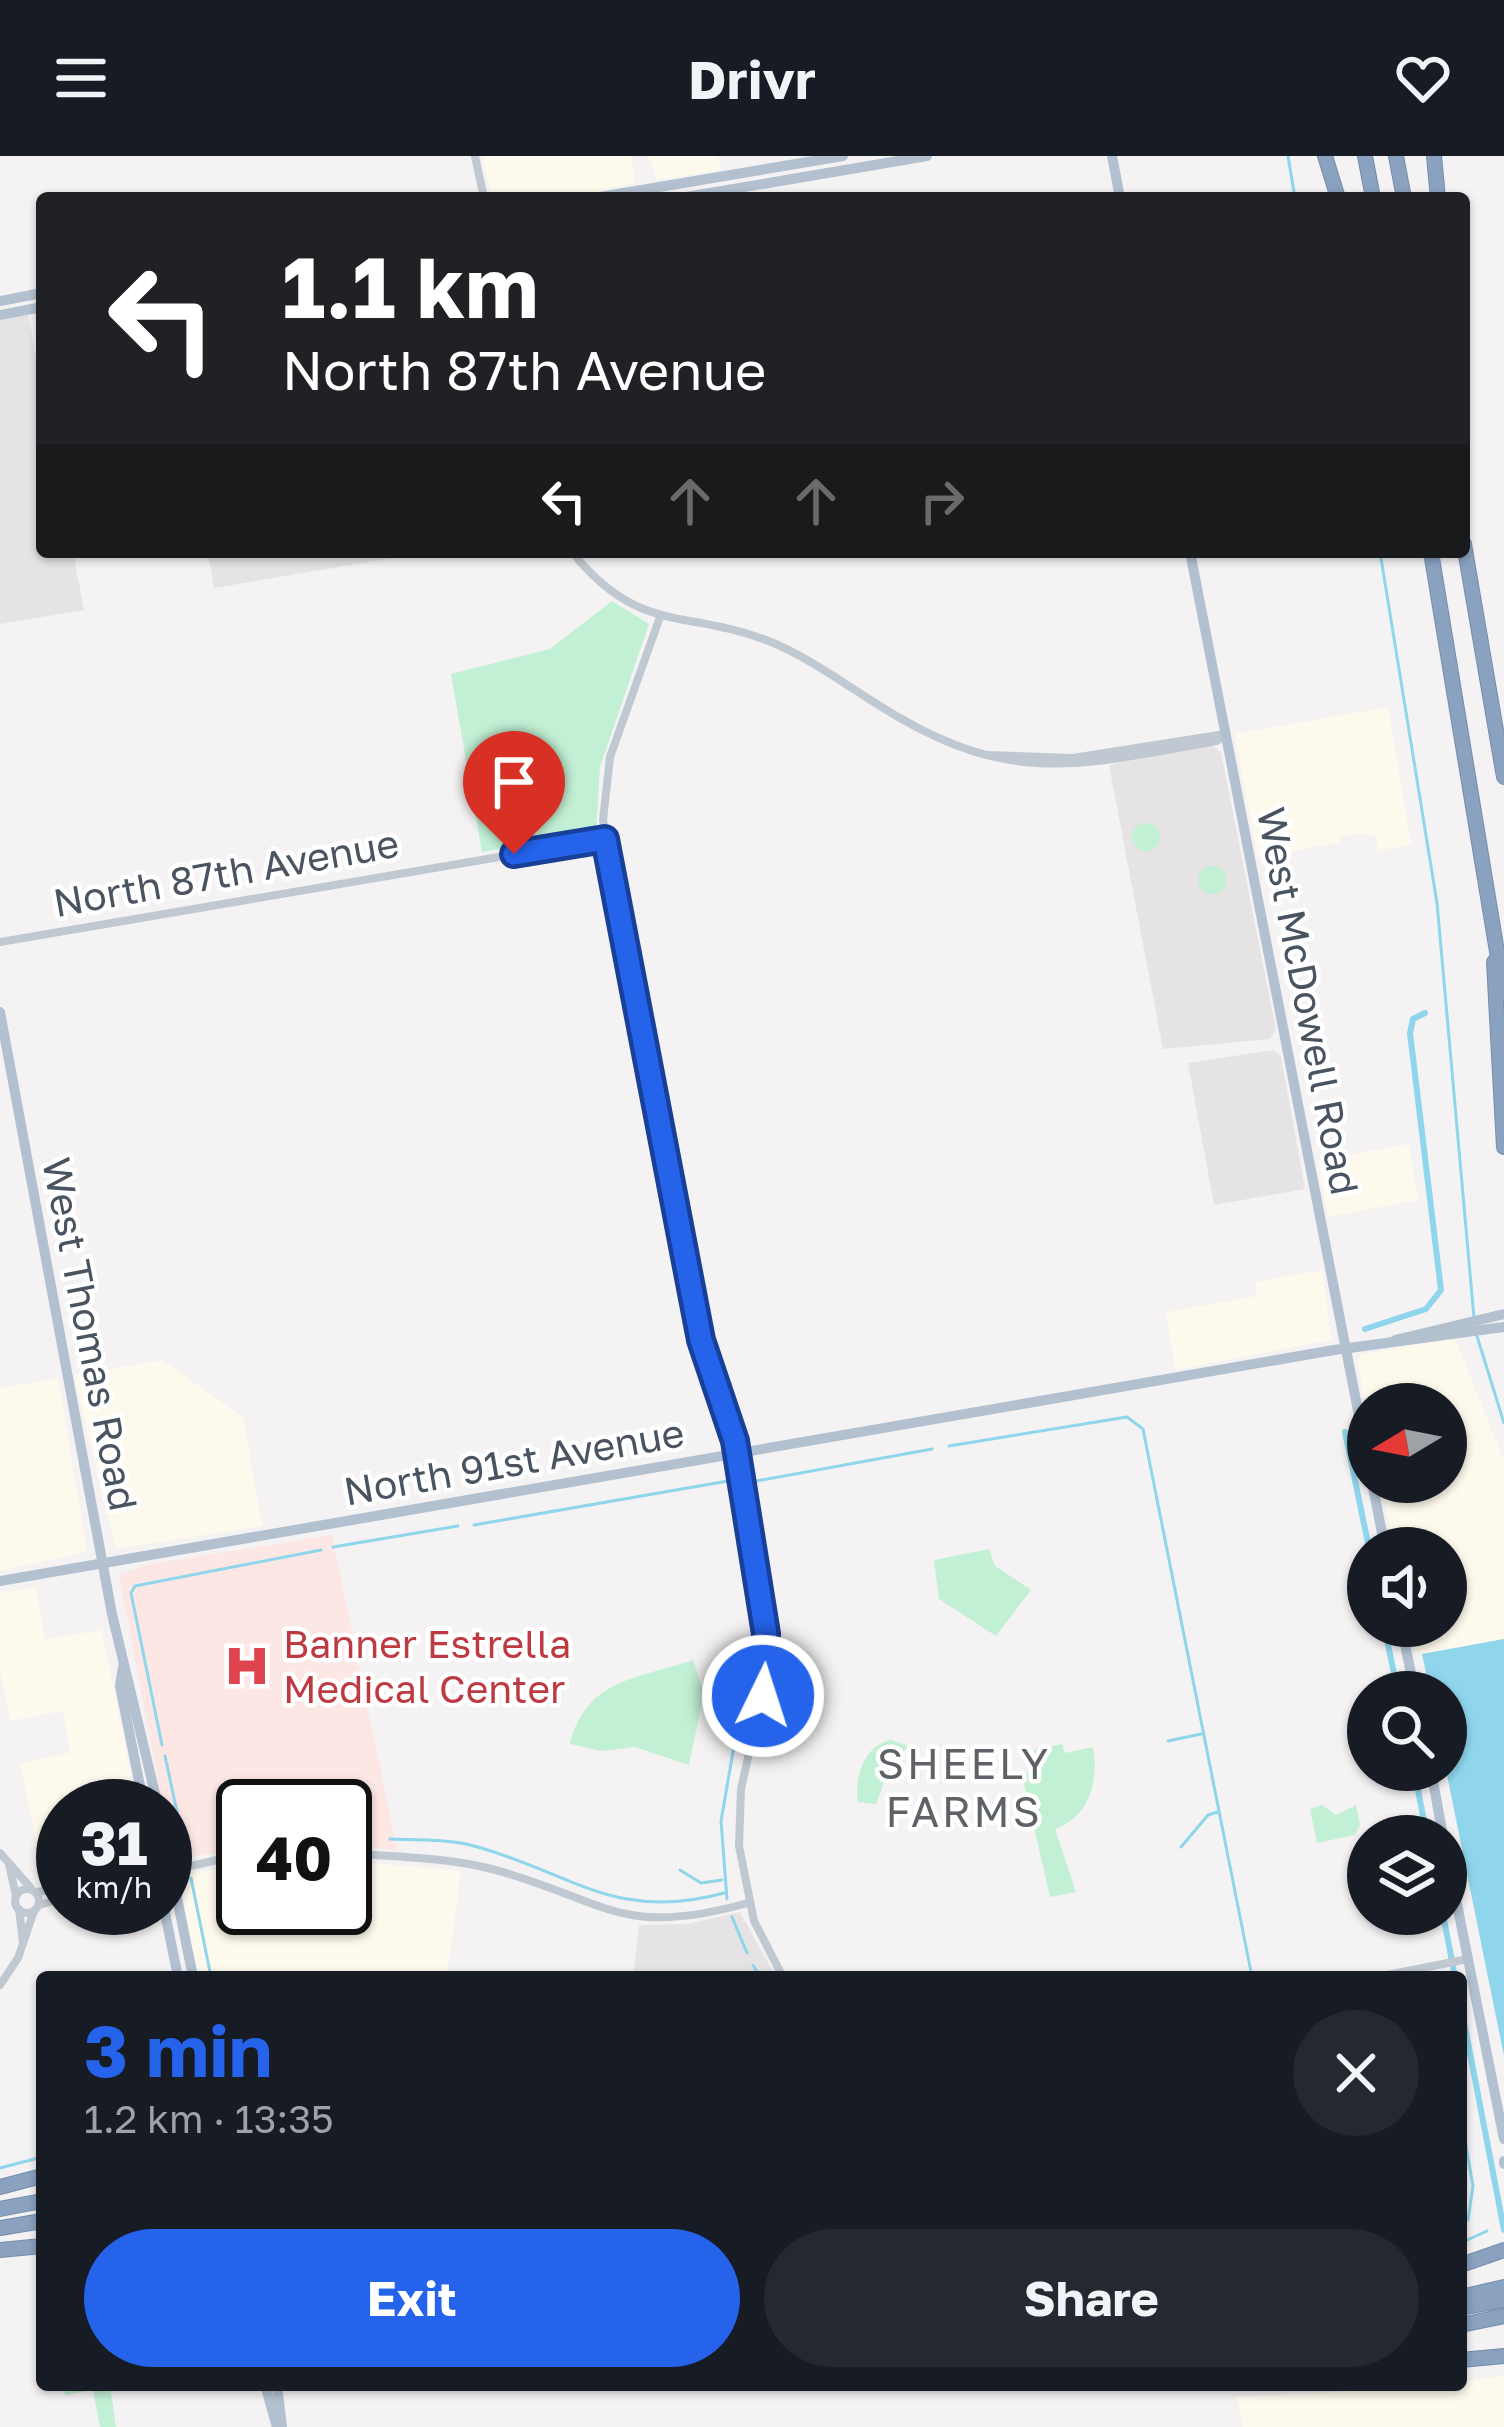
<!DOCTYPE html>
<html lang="en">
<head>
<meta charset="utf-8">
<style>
  :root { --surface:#171b24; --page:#242831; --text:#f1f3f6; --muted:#9ea1a6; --accent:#2563eb }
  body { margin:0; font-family:"Golos Text",sans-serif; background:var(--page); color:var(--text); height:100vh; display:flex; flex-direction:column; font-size:45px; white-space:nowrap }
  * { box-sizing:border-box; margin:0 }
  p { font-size:39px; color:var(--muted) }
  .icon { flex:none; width:66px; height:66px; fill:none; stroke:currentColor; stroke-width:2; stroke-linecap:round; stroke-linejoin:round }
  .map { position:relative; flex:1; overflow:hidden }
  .sheet { position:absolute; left:36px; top:1815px; width:1431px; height:420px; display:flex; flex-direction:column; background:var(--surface); border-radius:12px; box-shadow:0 3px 9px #0004 }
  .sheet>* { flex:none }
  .hud { position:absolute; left:36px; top:36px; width:1434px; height:366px; border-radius:12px; box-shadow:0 3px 9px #0004; background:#202124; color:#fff; overflow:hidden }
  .needle { width:78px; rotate:260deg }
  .controls { position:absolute; left:1347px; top:1227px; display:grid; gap:24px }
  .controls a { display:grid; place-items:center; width:120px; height:120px; border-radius:50%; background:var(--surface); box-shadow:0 3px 9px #0004; font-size:60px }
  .speed { position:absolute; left:36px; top:1623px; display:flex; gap:24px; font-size:60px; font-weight:700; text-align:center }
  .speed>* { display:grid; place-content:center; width:156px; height:156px; border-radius:50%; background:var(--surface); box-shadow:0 3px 9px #0004; line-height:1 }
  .speed small { font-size:30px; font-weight:400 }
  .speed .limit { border:6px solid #111; border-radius:18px; background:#fff; color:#111 }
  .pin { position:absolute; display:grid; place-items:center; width:102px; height:102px; color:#fff; margin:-123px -51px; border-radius:50% 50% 50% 0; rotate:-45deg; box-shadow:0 0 12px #0007 }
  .pin .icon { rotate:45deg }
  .me { position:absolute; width:132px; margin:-66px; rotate:4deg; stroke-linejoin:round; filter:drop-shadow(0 0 9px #0008) }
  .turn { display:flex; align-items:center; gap:42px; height:252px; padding:0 48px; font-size:54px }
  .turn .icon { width:156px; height:156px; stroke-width:2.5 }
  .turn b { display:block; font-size:84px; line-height:102px }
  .lanes { display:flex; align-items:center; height:114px; padding:0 48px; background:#0003; justify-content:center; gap:60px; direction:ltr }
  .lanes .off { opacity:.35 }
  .round { display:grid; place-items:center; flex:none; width:126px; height:126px; border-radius:63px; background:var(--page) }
  .overview { display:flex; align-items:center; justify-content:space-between; height:204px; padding:0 48px }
  h1 { font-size:72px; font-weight:700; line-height:90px; color:var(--accent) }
  .button { display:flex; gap:24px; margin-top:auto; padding:24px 48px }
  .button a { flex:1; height:138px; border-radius:72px; background:var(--accent); color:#fff; font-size:48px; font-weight:700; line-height:138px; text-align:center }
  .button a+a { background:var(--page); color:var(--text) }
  header { display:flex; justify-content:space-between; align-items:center; height:156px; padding:0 48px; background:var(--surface); font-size:54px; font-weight:700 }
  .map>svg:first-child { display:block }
</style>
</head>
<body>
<header><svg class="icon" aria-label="menu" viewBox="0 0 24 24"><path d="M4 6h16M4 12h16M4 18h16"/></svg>Drivr<svg class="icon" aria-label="heart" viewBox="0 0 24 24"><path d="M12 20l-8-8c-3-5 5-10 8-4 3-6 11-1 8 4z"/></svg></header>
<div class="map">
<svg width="1504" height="2271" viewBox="0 0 1504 2271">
  <rect width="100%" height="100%" fill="#f4f2f2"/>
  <g fill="#fdf9ed">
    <polygon points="482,0 631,0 635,27 571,42 491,42"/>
    <polygon points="648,0 718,0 721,14 657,24"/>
    <polygon points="1388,551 1411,688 1379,695 1375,680 1362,677 1340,681 1340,686 1258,702 1234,578"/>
    <polygon points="1409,988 1418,1044 1328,1061 1317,1005"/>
    <polygon points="1323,1114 1331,1184 1175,1214 1166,1156 1257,1140 1255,1126"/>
    <polygon points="1455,1182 1504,1305 1504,1483 1416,1499 1410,1470 1446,1470 1446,1392 1394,1392 1381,1326 1446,1326 1446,1248 1368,1248 1368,1263 1357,1204 1362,1198"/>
    <polygon points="162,1204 243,1261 262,1370 116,1393 74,1219"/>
    <polygon points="58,1222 87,1396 0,1415 0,1232"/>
    <polygon points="36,1431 45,1483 102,1474 137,1650 63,1650 63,1728 45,1731 20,1607 70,1597 63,1555 10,1565 0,1516 0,1437"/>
    <polygon points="345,1705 461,1715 447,1821 198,1821 180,1727 183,1720 243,1707 243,1752 345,1752"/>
    <polygon points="1504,2220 1504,2271 1243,2271 1237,2241 1461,2229 1461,2225"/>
  </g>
  <g fill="#e5e3e4">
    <polygon points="28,159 42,234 42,396 73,396 84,454 0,468 0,164"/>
    <polygon points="208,396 391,396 392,402 214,432"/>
    <polygon points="1211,589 1221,596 1276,874 1269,883 1163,893 1109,609"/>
    <polygon points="1273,894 1281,900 1305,1033 1214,1049 1188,907"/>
    <polygon points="740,1756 776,1821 633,1821 639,1769 687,1768"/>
  </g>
  <polygon fill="#fce7e4" points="332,1379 397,1694 345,1689 345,1650 243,1650 243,1691 178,1704 172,1698 119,1419 150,1408"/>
  <g fill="#c2f0d5">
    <polygon points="612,445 649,468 600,611 596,675 482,696 451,518 550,493"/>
    <circle cx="1146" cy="681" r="14"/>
    <circle cx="1212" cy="724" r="14"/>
    <polygon points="989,1393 995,1410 1031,1434 996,1480 939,1443 934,1404"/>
    <path d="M693 1504 704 1537 689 1609 635 1591 602 1595 570 1588C586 1523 637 1523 693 1504Z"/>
    <path d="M891 1584 908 1590 887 1618 876 1648 858 1646C854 1622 864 1589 891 1584Z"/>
    <path d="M1062 1588 1065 1597 1093 1591C1099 1624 1090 1661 1055 1673L1076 1736 1050 1741 1022 1619 1036 1612 1034 1594Z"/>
    <polygon points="1322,1649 1336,1659 1356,1649 1360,1669 1355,1679 1317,1687 1310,1653"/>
    <polygon points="64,2229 110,2229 116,2271 100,2271 93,2234 65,2239"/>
  </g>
  <polygon fill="#8fd6ed" points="1504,1483 1504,1900 1446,1614 1446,1536 1430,1536 1422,1498"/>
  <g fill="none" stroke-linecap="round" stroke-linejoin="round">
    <g stroke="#8fd6ed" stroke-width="3">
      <polyline points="1288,0 1295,42"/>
      <polyline points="1380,396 1437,747 1474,1162"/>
      <polyline points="1476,1177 1504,1267"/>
      <polyline points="949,1290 1127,1261 1143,1273 1252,1821"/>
      <polyline points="751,1326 932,1293"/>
      <polyline points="474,1369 728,1325"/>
      <polyline points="333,1391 458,1370"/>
      <polyline points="725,1498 751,1508 743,1549"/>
      <polyline points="1168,1585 1201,1578"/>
      <polyline points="162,1589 131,1437 135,1430 321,1394"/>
      <polyline points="165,1600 186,1698"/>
      <path d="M390 1683C415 1684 449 1683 474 1690 571 1716 615 1767 724 1737"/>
      <polyline points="1181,1691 1208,1659 1218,1656"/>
      <polyline points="680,1714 701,1727 722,1724"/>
      <polyline points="191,1722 211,1821"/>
      <polyline points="727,1743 721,1665 738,1567"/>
      <polyline points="732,1761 747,1797"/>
      <polyline points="753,1809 760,1821"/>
      <polyline points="1461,1961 1473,2030 1468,2064"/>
      <polyline points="0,2012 42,2001"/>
      <polyline points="1461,2087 1487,2075"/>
    </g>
    <g stroke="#8fd6ed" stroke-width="6">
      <polyline points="1365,1173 1426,1153 1441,1134 1410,877 1413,863 1425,857"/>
      <polyline points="1345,1276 1369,1392"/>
      <polyline points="1384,1470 1398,1536"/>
      <polyline points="1414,1614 1427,1680"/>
      <polyline points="1443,1758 1455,1821"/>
      <polyline points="1461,1850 1504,2074"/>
    </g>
    <g stroke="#758dac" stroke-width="16">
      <g id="highway">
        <polyline points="1325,0 1338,42"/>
        <polyline points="1365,0 1373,42"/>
        <polyline points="1396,0 1404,42"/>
        <polyline points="1434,0 1438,42"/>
        <polyline points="1464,388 1504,621"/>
        <polyline points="1431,396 1504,838"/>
        <polyline points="1494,806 1504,991"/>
        <polyline points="0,2031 42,2020"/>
        <polyline points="0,2053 42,2045"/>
        <polyline points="0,2072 42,2065"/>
        <polyline points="0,2094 42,2090"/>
        <polyline points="1461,2109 1504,2094"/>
        <polyline points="1461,2141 1504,2131"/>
        <polyline points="1461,2152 1504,2144"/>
        <polyline points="1461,2169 1504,2160"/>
        <polyline points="1461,2204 1504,2200"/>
      </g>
    </g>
    <g stroke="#c0c9d1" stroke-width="8">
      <polyline points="475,0 484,42"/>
      <path d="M572 396C638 478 683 453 766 484 813 502 856 537 900 562 1019 631 1090 607 1217 585L1225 578"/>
      <polyline points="660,461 610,601 603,664 701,1184 735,1285 764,1458 765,1525 741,1633 739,1690 754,1765 783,1821"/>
      <polyline points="986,599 1073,602 1225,578"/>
      <polyline points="0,786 605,683"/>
      <polyline points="0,1697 30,1731"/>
      <path d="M345 1697C393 1701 445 1701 492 1713 607 1744 618 1783 748 1747"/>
      <polyline points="9,1708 16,1740"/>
      <polyline points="165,1716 243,1698"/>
      <circle cx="27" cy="1745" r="12"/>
      <polyline points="37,1736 63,1732"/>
      <polyline points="39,1749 63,1742"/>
      <polyline points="19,1753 23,1786"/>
      <polyline points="1377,1821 1468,1803"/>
      <polyline points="0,1829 18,1802 34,1755"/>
    </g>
    <g stroke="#b2c0d0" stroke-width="10">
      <polyline points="1112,0 1120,42"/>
      <polyline points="594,42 843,0"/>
      <polyline points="680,42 927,0"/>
      <polyline points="0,145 42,137"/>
      <polyline points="0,159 42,151"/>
      <polyline points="1190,396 1368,1306"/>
      <polyline points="0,856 112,1458 158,1650"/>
      <polyline points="1395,1184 1504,1158"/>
      <polyline points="1372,1326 1385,1392"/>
      <polyline points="0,1425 1334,1194 1504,1171"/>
      <polyline points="1401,1470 1415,1536"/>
      <polyline points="123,1511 120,1530 144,1650"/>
      <polyline points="1431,1614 1443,1680"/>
      <polyline points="165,1683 193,1821"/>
      <polyline points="1446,1693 1504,1983"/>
      <polyline points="164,1752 178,1821"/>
      <polyline points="1504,2005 1504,2008"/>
      <polyline points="265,2229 277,2271"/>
      <polyline points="277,2229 282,2271"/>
    </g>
    <use href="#highway" stroke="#8aa2c0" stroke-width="14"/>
  </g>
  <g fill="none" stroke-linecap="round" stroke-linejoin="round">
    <g stroke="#184099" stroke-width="30">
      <polyline id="route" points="514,698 605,683 701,1184 735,1285 766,1478 763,1540"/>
    </g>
    <use href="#route" stroke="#2563eb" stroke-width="21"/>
  </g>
  <defs>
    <g id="hospital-bare" transform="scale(3.6)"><path d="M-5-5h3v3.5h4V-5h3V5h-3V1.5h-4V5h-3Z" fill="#e0444e" stroke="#fff" stroke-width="2.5" paint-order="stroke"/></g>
  </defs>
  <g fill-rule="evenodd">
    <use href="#hospital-bare" x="247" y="1510"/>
  </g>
  <g text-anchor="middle" stroke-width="9" stroke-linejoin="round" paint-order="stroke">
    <g font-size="39" fill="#495460" stroke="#fff">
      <text transform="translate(226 717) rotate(-10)" y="14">North 87th Avenue</text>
      <text transform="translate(1308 845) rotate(79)" y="14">West McDowell Road</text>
      <text transform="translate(90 1178) rotate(79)" y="14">West Thomas Road</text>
      <text transform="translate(514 1306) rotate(-10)" y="14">North 91st Avenue</text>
    </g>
    <g font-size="39" fill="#be3a42" stroke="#fff" text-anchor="start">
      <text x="283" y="1502">Banner Estrella<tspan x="283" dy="45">Medical Center</tspan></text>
    </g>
    <g font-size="42" letter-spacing="3" fill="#5e6267" stroke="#fff">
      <text x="964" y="1623">SHEELY<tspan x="964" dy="48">FARMS</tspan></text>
    </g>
  </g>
</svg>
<div class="controls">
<a><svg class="needle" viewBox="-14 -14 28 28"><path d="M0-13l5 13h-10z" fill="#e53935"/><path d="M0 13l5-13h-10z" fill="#9ea1a6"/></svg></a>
<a><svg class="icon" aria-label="sound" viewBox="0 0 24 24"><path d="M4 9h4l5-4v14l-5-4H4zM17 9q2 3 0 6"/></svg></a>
<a><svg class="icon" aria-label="search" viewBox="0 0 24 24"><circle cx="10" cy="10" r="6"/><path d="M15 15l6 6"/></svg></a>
<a><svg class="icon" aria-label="layers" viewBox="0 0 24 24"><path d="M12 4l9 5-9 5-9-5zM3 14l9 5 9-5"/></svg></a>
</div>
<div class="speed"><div>31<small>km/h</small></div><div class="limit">40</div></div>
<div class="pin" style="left:514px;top:698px;background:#d93025"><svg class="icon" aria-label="arrive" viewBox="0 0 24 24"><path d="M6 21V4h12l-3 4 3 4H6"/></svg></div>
<svg class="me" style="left:763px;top:1540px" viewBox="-20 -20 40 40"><circle r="17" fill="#2563eb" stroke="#fff" stroke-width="3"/><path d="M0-11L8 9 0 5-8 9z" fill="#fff"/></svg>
<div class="hud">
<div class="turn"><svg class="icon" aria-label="left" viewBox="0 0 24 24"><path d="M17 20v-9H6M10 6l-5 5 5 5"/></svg><div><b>1.1 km</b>North 87th Avenue</div></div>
<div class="lanes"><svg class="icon" aria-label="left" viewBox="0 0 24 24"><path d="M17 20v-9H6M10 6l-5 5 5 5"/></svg><svg class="icon off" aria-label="ahead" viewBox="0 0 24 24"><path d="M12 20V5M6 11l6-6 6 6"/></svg><svg class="icon off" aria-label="ahead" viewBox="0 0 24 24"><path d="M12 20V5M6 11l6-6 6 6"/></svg><svg class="icon off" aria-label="right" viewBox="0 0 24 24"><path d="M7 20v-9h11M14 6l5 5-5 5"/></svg></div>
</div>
<section class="sheet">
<div class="overview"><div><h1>3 min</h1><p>1.2 km · 13:35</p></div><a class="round"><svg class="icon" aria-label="close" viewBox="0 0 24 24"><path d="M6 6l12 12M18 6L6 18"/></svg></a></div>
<div class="button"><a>Exit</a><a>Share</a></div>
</section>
</div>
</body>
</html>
